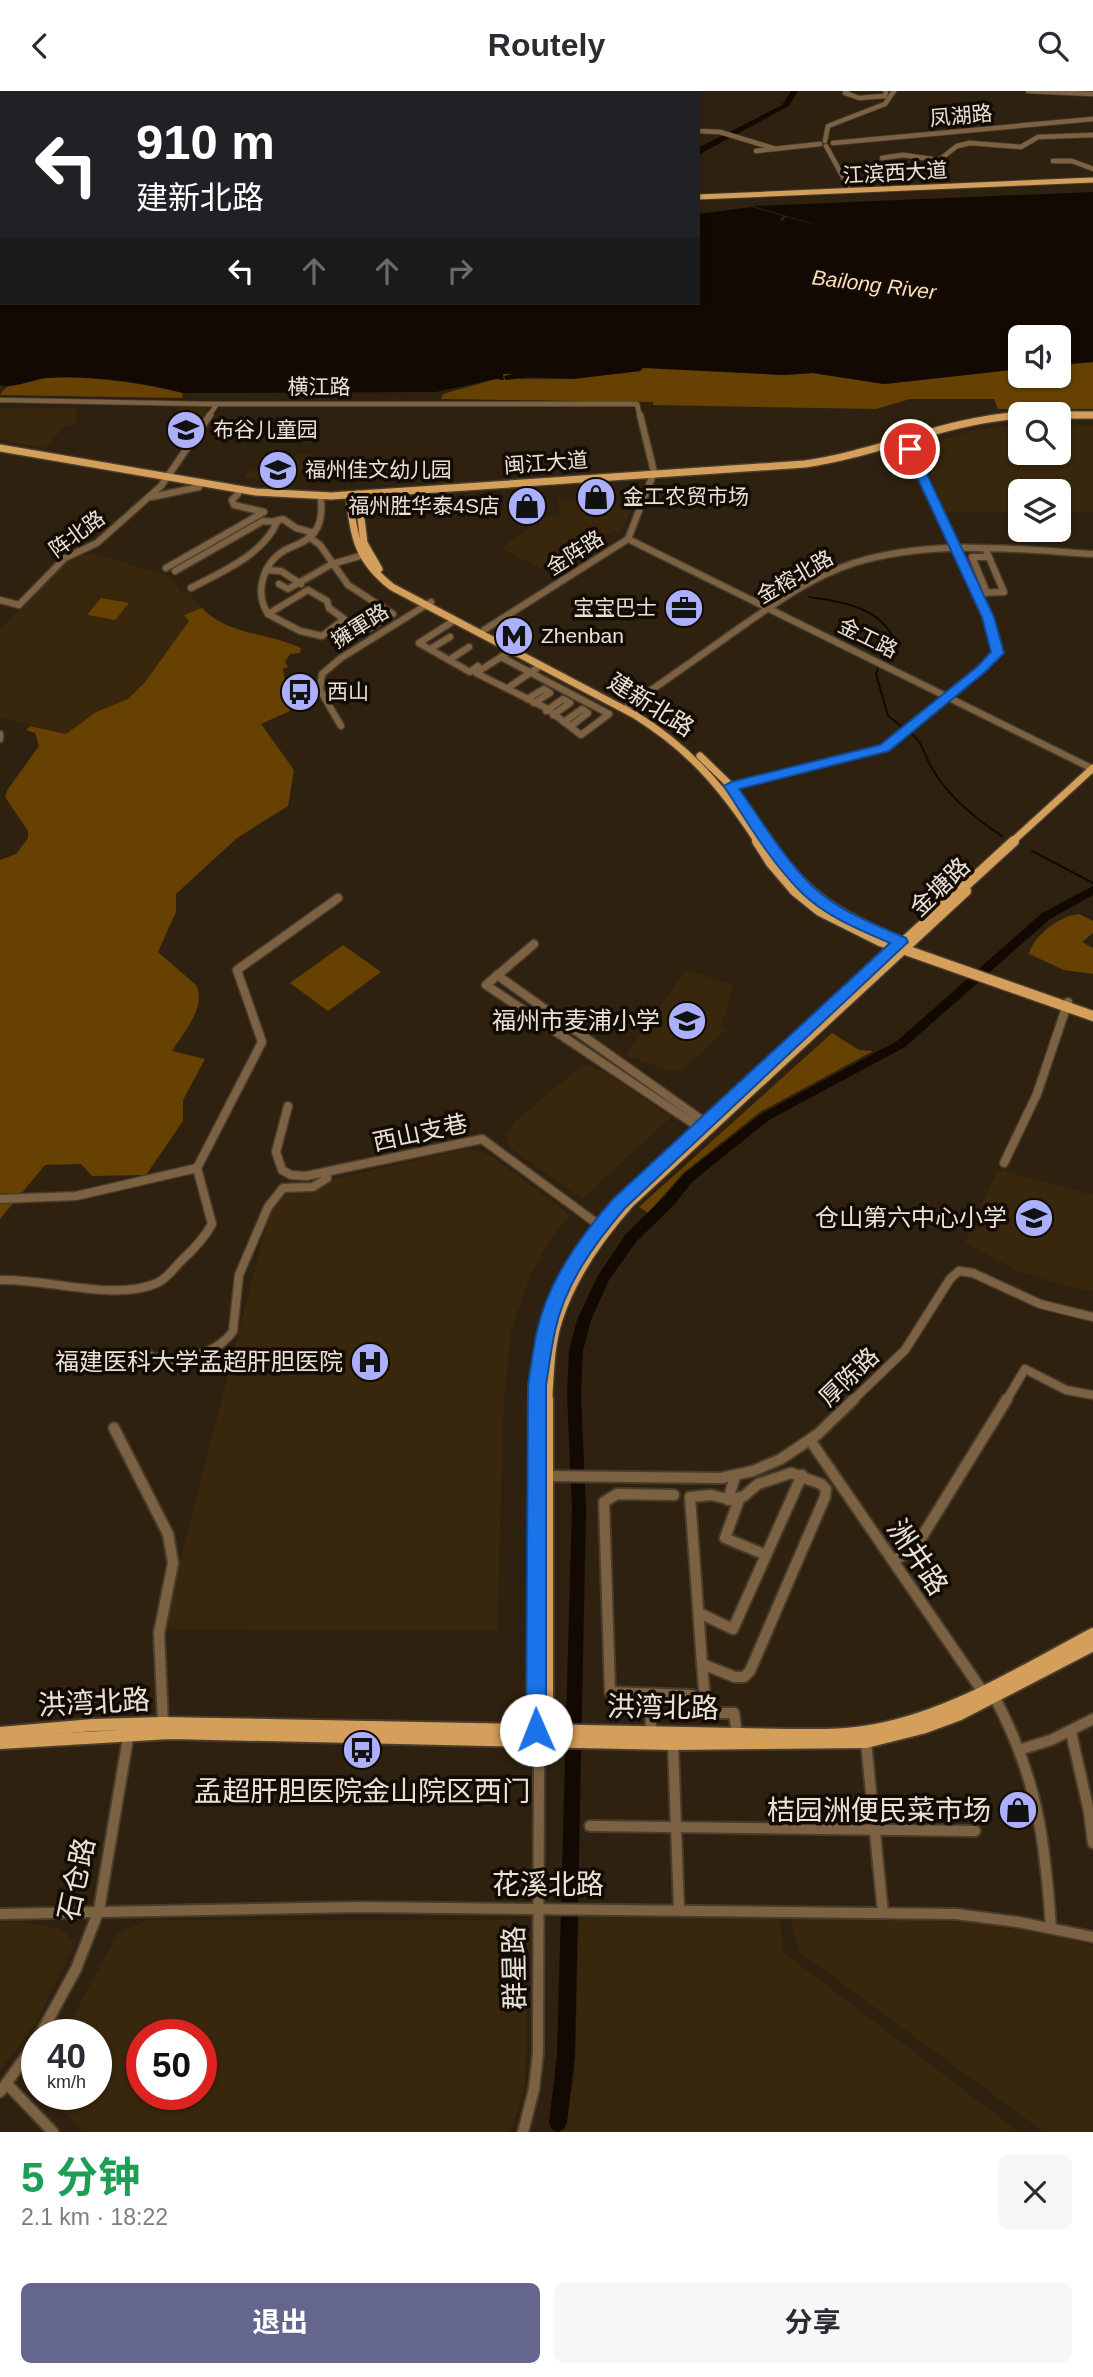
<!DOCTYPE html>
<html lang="zh">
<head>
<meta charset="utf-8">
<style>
  :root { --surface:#fff; --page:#f7f7f7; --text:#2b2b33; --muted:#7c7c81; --accent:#65668d }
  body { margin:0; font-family:Helvetica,"Noto Sans SC",sans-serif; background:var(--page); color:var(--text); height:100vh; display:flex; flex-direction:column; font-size:26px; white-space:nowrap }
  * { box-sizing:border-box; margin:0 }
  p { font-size:23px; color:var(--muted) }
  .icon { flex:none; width:38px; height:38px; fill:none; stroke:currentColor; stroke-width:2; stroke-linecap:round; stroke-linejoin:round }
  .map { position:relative; height:2041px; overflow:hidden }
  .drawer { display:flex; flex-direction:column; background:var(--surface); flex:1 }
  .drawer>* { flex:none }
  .top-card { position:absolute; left:0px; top:0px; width:700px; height:214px; box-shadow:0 2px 5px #0004; background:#202124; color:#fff; overflow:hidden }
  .buttons { position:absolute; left:1008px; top:234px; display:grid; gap:14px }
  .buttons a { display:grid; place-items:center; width:63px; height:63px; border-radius:10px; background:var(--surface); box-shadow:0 2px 5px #0004; font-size:35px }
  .speed { position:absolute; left:21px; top:1928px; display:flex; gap:14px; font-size:35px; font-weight:700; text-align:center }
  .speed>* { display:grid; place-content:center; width:91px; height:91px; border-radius:50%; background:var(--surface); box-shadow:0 2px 5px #0004; line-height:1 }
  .speed small { font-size:18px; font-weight:400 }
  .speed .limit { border:10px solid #d22; background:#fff; color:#111 }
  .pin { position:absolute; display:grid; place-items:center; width:60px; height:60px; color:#fff; margin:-30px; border:4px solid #fff; border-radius:50%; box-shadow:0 2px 7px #0007 }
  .me { position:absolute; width:77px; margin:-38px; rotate:359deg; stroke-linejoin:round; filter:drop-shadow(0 0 5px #0008) }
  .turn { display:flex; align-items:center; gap:24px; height:147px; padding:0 21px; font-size:32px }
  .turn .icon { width:91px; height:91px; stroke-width:2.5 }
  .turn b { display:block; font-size:49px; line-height:60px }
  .lanes { display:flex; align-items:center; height:66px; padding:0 21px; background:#0003; justify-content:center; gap:35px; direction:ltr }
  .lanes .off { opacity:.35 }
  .round { display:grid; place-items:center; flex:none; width:74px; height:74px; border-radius:10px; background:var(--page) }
  .head { display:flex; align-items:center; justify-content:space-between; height:119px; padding:0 21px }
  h1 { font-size:42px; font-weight:700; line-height:52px; color:#1e9e55 }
  .action { display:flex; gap:14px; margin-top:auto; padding:14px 21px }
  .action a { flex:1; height:80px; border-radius:10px; background:var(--accent); color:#fff; font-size:28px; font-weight:700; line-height:80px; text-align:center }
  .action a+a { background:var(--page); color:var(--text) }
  header { display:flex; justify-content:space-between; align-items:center; height:91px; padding:0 21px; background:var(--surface); font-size:32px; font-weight:700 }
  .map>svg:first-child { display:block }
</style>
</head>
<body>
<header><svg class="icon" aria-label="back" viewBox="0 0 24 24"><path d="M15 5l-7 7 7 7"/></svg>Routely<svg class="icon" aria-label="search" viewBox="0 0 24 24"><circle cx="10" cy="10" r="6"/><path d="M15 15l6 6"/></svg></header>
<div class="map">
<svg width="1093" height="2041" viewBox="0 0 1093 2041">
  <rect width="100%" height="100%" fill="#2f210f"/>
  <g fill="#38260d" fill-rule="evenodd">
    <polygon points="180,315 205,315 208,318 184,351 173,350 180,329 176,329"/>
    <polygon points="3,317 76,317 77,332 74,335 65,334 46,357 0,349 0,319"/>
    <polygon points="1020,333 1020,362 1059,362 1059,334 1093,334 1093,421 1059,421 1059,401 1020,401 1020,421 945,421 919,356 973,339"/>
    <polygon points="303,362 311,363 292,394 244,387 246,382"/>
    <polygon points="557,407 631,418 621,442 615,440 585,454 547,480 501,458 541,427 561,425"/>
    <polygon points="96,463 168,485 178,492 176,494 181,501 187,500 202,517 184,524 190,530 145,591 128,608 96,621 66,643 0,627 0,539 72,465"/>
    <polygon points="687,878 732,894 733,897 721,935 726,938 686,976 672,981 626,964"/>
    <polygon points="587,974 605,981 671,1026 582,1108 510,1057 506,1048 514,1031 577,979"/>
    <polygon points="477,1059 493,1066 570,1124 551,1147 532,1181 512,1236 504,1306 497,1540 163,1538 269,1123 275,1109 287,1099 306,1100 328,1093 329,1089 458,1060"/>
    <polygon points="998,1078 1093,1104 1093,1200 1062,1194 1020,1181 965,1151"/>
    <polygon points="779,1824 783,1861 1019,2041 560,2041 575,1987 579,1825"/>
    <polygon points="790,1824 967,1831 1051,1844 1093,1855 1093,2041 1044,2041 798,1860"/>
    <path d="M148 1829H511L529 1844 525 1995 510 2041H83L48 2004H96V1944H63L118 1842ZM142 1944H201V2004H142Z"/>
    <polygon points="18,1830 61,1838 71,1848 74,1856 33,1936 0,1979 0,1831"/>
  </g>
  <g fill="#664102">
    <polygon points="1093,271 1093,318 998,318 994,308 910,308 876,318 653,314 653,311 441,308 443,303 496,288 503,283 512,283 520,288 572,288 640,280 643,277 663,277 784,284 813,282 884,293 1020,278 1020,285 1059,285 1059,274"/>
    <path d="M61 286C102 287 143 292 183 302L182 307 0 304C9 287 43 287 61 286Z"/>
    <polygon points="101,507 129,512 115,529 87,524"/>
    <path d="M202 517C227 544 269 542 301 557L300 562 290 563 285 571 288 576 283 578 290 620 261 633 294 679 288 715 237 747 176 803V821L158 861 196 894C207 916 183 942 172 960L205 968 183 1009V1030L146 1084 92 1085 81 1073 45 1074 0 1128V769L16 763 28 747V740L5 706 8 698 39 655 35 642 26 639 30 635 66 643 96 621 128 608 145 591 189 530 184 524Z"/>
    <path d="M1079 823 1093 830V842L1082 851 1093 857V883L1064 879 1029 863C1033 845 1061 824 1079 823Z"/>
    <polygon points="343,854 381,881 328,920 290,892"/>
    <polygon points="832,942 859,959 873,960 760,1021 683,1082 648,1122 639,1116"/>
  </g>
  <g fill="#120a02">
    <polygon points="791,0 798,0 789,15 698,64 698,57 782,14"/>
    <path d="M1093 101V271L1059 274V247H1020V278L884 293 813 282 784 284 643 277 640 280 572 288 532 286 505 289 504 285 512 283H503L504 289 496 288 436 301 183 302C140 291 93 284 48 287 33 288 14 298 0 294V165L2 212H698V123L752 116 783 125 780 129 786 131 783 129 786 126 828 137 753 115Z"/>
  </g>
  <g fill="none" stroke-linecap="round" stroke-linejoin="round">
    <g stroke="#120a02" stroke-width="2">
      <path d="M809 506C844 511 881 516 896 552L883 571"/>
      <polyline points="879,575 876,583 888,625 905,638"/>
      <path d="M910 641C923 651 925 666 933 679 949 706 976 728 1002 745"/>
      <polyline points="1032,760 1093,792"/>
    </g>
    <polygon fill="#120a02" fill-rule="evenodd" points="1093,795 1093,804 1050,828 905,956 769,1029 692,1091 675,1113 636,1151 609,1189 591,1229 583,1260 581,1302 586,1420 575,1964 567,2032 564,2038 558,2041 552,2038 549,2032 557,1964 570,1484 572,1420 567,1302 569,1260 577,1229 597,1186 626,1143 665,1105 684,1083 761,1023 897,950 1042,822"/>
    <g stroke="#493c2b" stroke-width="6">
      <g id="minor-far3">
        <polyline points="847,0 845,2 859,7 885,5 886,0"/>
        <polyline points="1028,0 1093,3"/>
        <polyline points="698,40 720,41 776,58"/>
        <polyline points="825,50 828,35 885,13 894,0"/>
        <polyline points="833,52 1093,28"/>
        <polyline points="826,55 848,95"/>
        <polyline points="756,60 820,53"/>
        <polyline points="882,67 903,64 939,69 957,55 970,52 1021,56 1038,46 1093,44"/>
        <polyline points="1053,70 1072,70 1093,78"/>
        <polyline points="0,309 207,313 637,313 640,326"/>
        <polyline points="208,326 217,313"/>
      </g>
    </g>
    <g stroke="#493c2b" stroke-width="9">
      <g id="minor-far2">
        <polyline points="152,406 199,396"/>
        <polyline points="275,430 283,428 296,437 314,442"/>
        <polyline points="309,446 320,454 348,494 393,523 370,537"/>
        <polyline points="628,448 1093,678"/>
        <polyline points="166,477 264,421 234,414 232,409 238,403"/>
        <polyline points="266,479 281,480 301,493"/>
        <path d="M175 480 263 430 277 431C263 464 221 481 191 497"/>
        <polyline points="279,493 288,498 332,473 360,465"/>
        <polygon points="308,499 327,510 329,517 344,528 322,545 300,540 268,523"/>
        <polyline points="977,502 1004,501 985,457"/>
        <polyline points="987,502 972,466 989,466"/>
        <polyline points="0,509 19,514 65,467 97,452 161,395 210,324"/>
        <path d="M268 523C254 501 263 472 285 459 295 454 307 451 314 442 321 433 322 421 321 410"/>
        <polyline points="455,529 419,552 470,581 478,575"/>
        <polyline points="484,539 628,448 654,381 640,324"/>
        <polyline points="430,558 450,546"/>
        <polygon points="501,566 609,623 581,644 546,617 476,582"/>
        <polyline points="501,566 512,559"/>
        <polyline points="449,569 469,556"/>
        <polyline points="508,597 540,575"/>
        <polyline points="527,608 544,598 550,602 534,612"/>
        <path d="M624 618C662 592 700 565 738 538 774 513 811 486 854 472 931 448 1014 458 1093 463"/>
        <polyline points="546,620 563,608 570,612 553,624"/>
        <polyline points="564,631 582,618 588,622 571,635"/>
        <polyline points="341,635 320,599 322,583 341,567 431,511"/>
        <polyline points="0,643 0,648"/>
        <polyline points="722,698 885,657 996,565 997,554 988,526 908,354"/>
      </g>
    </g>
    <g stroke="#493c2b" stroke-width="11">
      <g id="minor-far1">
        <polyline points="534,853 486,894 700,1037"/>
        <polyline points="497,884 706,1032"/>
        <polyline points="288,1015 276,1061 282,1079 291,1084 306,1085 482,1048 603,1137"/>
        <polyline points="1004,1072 1037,1003 1068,911"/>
        <polyline points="0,1108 76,1105 197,1077"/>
        <path d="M0 1189C46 1187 114 1211 157 1192 167 1188 173 1178 181 1170 193 1159 204 1148 212 1133L197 1077 262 951 237 879 338 807"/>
        <path d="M148 1264C175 1275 216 1264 233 1240L239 1184 268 1116 283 1097 313 1096 327 1087 325 1081"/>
        <polyline points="852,1310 905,1259 950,1188 959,1180 973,1182 1040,1213 1093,1226"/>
        <polyline points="1006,1310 1025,1278 1066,1299 1093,1304"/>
      </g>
    </g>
    <g stroke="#493c2b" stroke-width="14">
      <g id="minor">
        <polyline points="114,1337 168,1443 173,1472 159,1542 163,1632"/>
        <polyline points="810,1349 985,1604"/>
        <polygon points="791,1382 821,1393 826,1398 825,1406 750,1580 744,1586 735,1586 702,1573 690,1406 711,1404 732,1409 744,1405 758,1393"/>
        <polyline points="546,1385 721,1387 753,1380 781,1368 818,1343 854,1308"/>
        <polyline points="674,1404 617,1403 604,1411 610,1601 692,1604"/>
        <polyline points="740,1406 725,1447 766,1464"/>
        <polyline points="728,1409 735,1385"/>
        <polyline points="893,1470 915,1457 1007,1308"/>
        <polyline points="699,1522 733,1538 802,1384"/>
        <polyline points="702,1573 706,1622 734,1622 737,1643"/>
        <polyline points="650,1603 651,1641"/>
        <path d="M994 1605C1037 1686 1045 1747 1051 1837"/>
        <polyline points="1071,1641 1089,1721 1093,1752"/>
        <polyline points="866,1651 883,1822"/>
        <polyline points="673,1653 679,1818"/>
        <polyline points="1022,1658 1051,1649 1093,1628"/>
        <polyline points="590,1735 975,1740"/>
        <polyline points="0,1823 358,1816 956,1823 1018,1831 1093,1846"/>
        <polyline points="40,1944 76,1878 99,1819 129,1641"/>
        <polyline points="7,1993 53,2041"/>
        <polyline points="0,2001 37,1950"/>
        <polyline points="523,2041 534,1998 538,1962 539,1669"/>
      </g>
    </g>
    <g stroke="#493c2b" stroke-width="7">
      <g id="major-far3">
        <polyline points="520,2 523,0"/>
        <polyline points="698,106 1093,89"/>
        <polyline points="0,161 2,159"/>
        <polyline points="998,326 1093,324"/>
      </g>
    </g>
    <g stroke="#493c2b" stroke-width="10">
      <g id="major-far2">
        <polyline points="1072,324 1093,324"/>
        <path d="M0 357 256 401 331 405 805 373C881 362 950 327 1027 324"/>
        <polyline points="358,403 364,452 379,478"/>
        <path d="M349 404C354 446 357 469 392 496L635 624C690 658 723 697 758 751"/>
        <polyline points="700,665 731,695 769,751"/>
        <polyline points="1012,751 1093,677"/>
      </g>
    </g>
    <g stroke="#493c2b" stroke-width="13">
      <g id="major-far1">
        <polyline points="757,750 771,772 795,800 820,820 880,850 1093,925"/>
        <path d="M768 750C805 806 842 826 903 852"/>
        <path d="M536 1310C541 1232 569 1171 619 1112L1014 750"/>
        <path d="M547 1310C549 1283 549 1255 557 1230 571 1185 599 1146 630 1111L966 800"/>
      </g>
    </g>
    <g stroke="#493c2b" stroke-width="16">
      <g id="major">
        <polyline points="536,1308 534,1578 539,1669"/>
        <path d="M0 1642 93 1634 163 1632 789 1644C818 1644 847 1645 876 1639 954 1624 1023 1580 1093 1543"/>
        <polyline points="541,1647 547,1617 547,1308"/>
        <polyline points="0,1652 170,1642 673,1653 866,1651 922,1637 960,1623 1093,1554"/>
      </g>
    </g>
    <use href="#minor-far3" stroke="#7c6243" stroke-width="4.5"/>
    <use href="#minor-far2" stroke="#7c6243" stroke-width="6"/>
    <use href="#minor-far1" stroke="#7c6243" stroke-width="8"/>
    <use href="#minor" stroke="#7c6243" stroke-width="10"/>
    <use href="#major-far3" stroke="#d49f5b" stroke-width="5"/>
    <use href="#major-far2" stroke="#d49f5b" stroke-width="7"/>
    <use href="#major-far1" stroke="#d49f5b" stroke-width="10"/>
    <use href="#major" stroke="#d49f5b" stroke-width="12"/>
  </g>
  <path fill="#1a73e8" stroke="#114b97" stroke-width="2" d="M910 354 915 358 994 526 1004 562 985 581 889 660 739 698C762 730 783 766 811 794 837 819 873 833 906 847L908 851 625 1117C594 1153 565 1193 555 1240 551 1258 549 1276 546 1294V1639L543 1646 536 1649 529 1646 526 1639 528 1294C531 1276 533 1258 537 1240 548 1190 580 1146 613 1108L890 852C860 839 825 825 801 801 771 771 747 731 724 695L731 691 880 654 977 576 991 561 982 526 904 358Z"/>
  <defs>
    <g id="school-disc" transform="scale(2.0125)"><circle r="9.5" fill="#acaffb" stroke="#130c05"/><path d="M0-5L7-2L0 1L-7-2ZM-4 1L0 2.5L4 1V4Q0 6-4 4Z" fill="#111"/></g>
    <g id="shop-disc" transform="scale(2.0125)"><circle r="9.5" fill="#acaffb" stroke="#130c05"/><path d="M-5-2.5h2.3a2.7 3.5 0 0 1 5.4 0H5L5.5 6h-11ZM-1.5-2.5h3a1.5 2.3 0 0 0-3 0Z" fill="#111"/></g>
    <g id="office-disc" transform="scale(2.0125)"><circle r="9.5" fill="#acaffb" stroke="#130c05"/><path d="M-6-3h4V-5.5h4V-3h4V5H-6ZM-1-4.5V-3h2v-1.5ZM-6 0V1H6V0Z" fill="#111"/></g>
    <g id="metro-disc" transform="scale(2.0125)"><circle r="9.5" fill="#acaffb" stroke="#130c05"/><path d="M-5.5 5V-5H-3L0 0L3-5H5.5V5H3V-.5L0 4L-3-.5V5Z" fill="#111"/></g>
    <g id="bus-disc" transform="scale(2.0125)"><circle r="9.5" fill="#acaffb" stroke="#130c05"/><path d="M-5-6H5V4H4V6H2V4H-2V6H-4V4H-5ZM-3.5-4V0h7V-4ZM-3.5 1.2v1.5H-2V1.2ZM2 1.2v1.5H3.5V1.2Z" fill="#111"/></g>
    <g id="hospital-disc" transform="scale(2.0125)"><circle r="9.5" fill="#acaffb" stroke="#130c05"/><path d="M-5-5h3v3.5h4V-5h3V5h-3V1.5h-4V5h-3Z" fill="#111"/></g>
  </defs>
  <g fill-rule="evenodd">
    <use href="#school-disc" x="186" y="339"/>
    <use href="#school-disc" x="278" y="379"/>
    <use href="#shop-disc" x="596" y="406"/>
    <use href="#shop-disc" x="527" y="415"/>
    <use href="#office-disc" x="684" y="517"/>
    <use href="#metro-disc" x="514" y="545"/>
    <use href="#bus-disc" x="300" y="601"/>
    <use href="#school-disc" x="687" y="930"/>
    <use href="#school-disc" x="1034" y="1127"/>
    <use href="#hospital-disc" x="370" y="1271"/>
    <use href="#bus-disc" x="362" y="1659"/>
    <use href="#shop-disc" x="1018" y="1719"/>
  </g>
  <g text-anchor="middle" stroke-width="7" stroke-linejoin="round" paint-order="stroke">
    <g font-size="21" fill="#ebe2d6" stroke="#130c05">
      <text transform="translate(961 25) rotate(-5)" y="7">凤湖路</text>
      <text transform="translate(895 82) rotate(-3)" y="7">江滨西大道</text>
      <text x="319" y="303">横江路</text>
      <text transform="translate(546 372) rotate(-4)" y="7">闽江大道</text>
      <text transform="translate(77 443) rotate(-36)" y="7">阵北路</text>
      <text transform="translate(575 462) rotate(-33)" y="7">金阵路</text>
      <text transform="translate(795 486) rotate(-30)" y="7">金榕北路</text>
      <text transform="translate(360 535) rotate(-32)" y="7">擁軍路</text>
      <text transform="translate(868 547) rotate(26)" y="7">金工路</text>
    </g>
    <g font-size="21" font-style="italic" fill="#ffdeb7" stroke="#130c05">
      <text transform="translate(874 194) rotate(7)" y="7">Bailong River</text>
    </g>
    <g font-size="21" fill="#ebe2d6" stroke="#130c05" text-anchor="start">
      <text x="213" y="346">布谷儿童园</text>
      <text x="305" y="386">福州佳文幼儿园</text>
      <text x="623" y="413">金工农贸市场</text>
      <text x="500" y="422" text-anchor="end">福州胜华泰4S店</text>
      <text x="657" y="524" text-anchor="end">宝宝巴士</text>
      <text x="541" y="552">Zhenban</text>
      <text x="327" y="608">西山</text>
    </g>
    <g font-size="24" fill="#ebe2d6" stroke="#130c05">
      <text transform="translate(651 614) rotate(32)" y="8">建新北路</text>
      <text transform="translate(940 796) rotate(-44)" y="8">金塘路</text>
      <text transform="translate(420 1042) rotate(-12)" y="8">西山支巷</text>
      <text transform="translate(849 1286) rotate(-44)" y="8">厚陈路</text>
    </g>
    <g font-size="24" fill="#ebe2d6" stroke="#130c05" text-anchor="end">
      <text x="660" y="938">福州市麦浦小学</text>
      <text x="1007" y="1135">仓山第六中心小学</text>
      <text x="343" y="1279">福建医科大学孟超肝胆医院</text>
    </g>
    <g font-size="28" fill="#ebe2d6" stroke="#130c05">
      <text transform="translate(918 1466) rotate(56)" y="10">洲井路</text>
      <text transform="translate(94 1611) rotate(-3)" y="10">洪湾北路</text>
      <text transform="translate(663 1616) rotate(1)" y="10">洪湾北路</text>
      <text transform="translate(76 1788) rotate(-78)" y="10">石仓路</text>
      <text x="548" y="1803">花溪北路</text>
      <text transform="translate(514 1877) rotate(-91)" y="10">群星路</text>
    </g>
    <g font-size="28" fill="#ebe2d6" stroke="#130c05">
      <text x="362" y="1710">孟超肝胆医院金山院区西门</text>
      <text x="991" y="1729" text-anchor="end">桔园洲便民菜市场</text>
    </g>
  </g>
</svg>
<div class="buttons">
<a><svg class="icon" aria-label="sound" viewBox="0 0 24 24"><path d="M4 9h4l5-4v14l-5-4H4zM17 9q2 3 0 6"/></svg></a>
<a><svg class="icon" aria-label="search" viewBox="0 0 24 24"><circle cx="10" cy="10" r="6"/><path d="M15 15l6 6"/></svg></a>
<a><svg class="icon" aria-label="layers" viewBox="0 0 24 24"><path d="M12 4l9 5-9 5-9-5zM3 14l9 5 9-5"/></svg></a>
</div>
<div class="speed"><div>40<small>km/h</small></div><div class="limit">50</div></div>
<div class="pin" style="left:910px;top:358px;background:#d93025"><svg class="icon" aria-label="arrive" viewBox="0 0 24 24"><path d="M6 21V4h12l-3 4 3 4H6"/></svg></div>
<svg class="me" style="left:536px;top:1639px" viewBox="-20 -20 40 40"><circle r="19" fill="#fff"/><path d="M0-13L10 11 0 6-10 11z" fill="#1a73e8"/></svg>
<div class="top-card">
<div class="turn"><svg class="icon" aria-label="left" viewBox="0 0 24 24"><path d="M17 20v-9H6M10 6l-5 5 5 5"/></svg><div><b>910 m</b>建新北路</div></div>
<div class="lanes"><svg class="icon" aria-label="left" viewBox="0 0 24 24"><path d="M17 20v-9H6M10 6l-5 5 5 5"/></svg><svg class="icon off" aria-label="ahead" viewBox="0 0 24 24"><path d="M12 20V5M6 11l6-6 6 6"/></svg><svg class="icon off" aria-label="ahead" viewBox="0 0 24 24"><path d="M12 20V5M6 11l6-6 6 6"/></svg><svg class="icon off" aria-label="right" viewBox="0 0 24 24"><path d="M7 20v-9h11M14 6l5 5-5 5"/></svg></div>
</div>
</div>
<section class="drawer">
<div class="head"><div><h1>5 分钟</h1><p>2.1 km · 18:22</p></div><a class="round"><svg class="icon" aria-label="close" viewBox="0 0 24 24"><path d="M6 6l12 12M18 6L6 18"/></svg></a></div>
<div class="action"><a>退出</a><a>分享</a></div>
</section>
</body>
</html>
